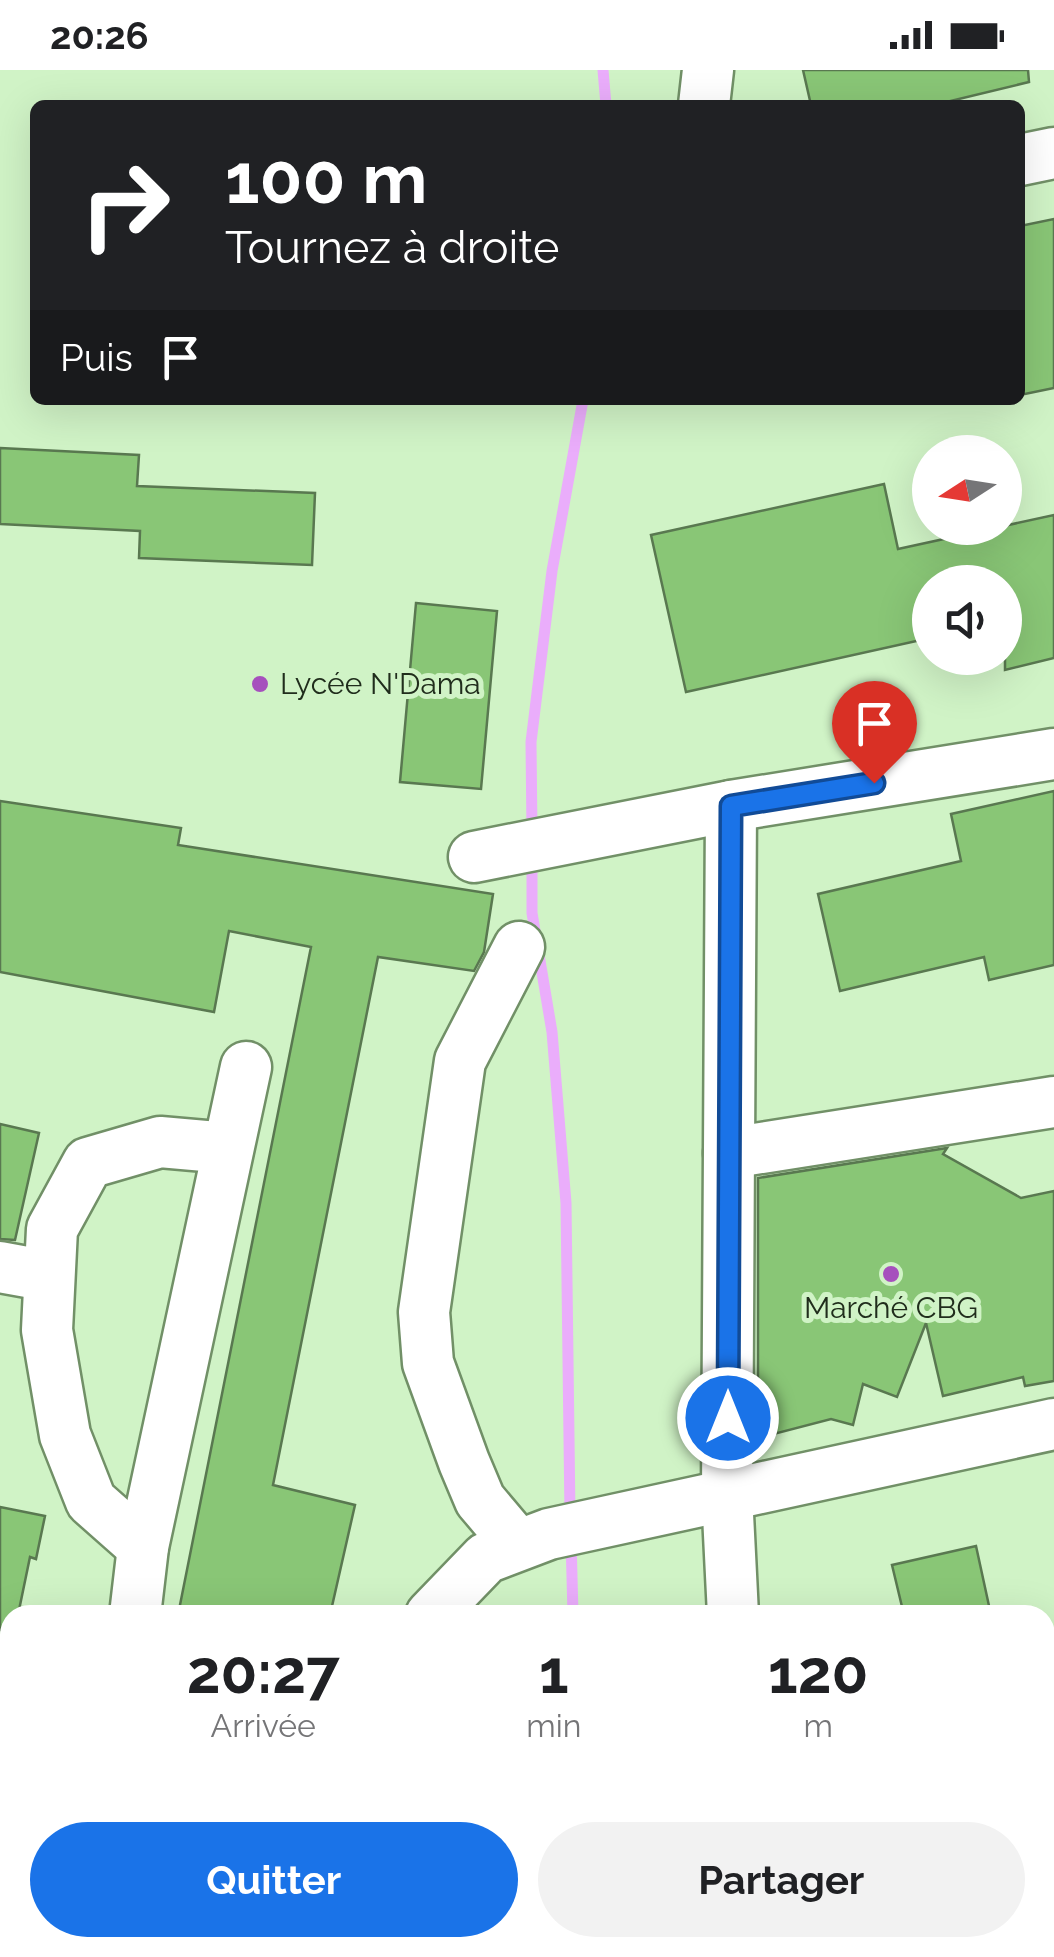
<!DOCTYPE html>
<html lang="fr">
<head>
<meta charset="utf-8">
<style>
  :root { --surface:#fff; --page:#f2f2f2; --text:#202124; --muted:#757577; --accent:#1a73e8 }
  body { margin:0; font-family:Raleway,sans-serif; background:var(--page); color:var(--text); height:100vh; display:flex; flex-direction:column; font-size:38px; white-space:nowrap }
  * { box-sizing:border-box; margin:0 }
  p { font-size:32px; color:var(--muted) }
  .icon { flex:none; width:55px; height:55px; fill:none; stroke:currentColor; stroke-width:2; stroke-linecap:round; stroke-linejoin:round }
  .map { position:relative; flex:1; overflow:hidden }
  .sheet { position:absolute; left:0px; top:1535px; width:1055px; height:352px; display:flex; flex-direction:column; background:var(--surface); border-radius:30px 30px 0 0; box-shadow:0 10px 40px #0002 }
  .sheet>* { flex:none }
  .hud { position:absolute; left:30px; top:30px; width:995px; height:305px; border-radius:15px; box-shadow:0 10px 40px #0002; background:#202124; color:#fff; overflow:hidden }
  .needle { width:65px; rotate:258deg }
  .controls { position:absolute; left:912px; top:365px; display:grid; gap:20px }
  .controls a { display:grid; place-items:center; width:110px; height:110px; border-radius:50%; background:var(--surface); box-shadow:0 10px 40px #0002; font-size:50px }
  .pin { position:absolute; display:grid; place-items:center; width:85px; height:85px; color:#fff; margin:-102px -42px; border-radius:50% 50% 50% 0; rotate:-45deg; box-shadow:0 0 10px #0007 }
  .pin .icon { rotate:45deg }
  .me { position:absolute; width:110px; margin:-55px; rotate:0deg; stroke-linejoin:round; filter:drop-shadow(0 0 8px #0008) }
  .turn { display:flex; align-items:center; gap:35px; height:210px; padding:0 30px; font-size:45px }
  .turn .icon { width:130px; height:130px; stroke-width:2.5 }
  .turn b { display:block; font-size:70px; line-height:85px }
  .then { display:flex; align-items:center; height:95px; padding:0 30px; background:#0003; gap:20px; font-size:38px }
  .eta { display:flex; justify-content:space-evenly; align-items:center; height:170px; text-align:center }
  .eta b { font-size:60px; font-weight:700; line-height:70px }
  .cta { display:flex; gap:20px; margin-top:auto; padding:20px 30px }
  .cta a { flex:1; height:115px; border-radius:60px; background:var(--accent); color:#fff; font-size:40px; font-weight:700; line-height:115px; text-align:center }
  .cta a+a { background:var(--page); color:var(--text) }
  .status { display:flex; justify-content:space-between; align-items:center; height:70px; padding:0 50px; background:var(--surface); direction:ltr }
  .status svg { height:28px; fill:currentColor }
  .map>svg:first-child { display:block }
</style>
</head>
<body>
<div class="status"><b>20:26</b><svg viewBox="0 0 49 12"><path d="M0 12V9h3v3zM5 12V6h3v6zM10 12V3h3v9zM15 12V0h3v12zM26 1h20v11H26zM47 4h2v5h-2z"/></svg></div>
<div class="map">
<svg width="1054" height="1887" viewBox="0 0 1054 1887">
  <rect width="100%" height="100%" fill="#d0f3c6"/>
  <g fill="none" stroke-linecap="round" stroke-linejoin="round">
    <g stroke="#eaadfb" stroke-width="11">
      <polyline points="603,0 606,35"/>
      <polyline points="532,763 531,672 552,501 583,330"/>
      <polyline points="532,787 532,843 552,962 566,1133 570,1446"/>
      <polyline points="571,1469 573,1545"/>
      <polyline points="587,1887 587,1878"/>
    </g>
  </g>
  <g fill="#89c676" stroke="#597850" stroke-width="2.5">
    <polygon points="803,0 1028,0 1029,12 934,35 811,35"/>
    <polygon points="1054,149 1054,318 1020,325 1020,156"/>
    <polygon points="0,378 139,385 137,416 315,423 312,495 139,488 140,461 0,454"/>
    <polygon points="884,414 898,479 1054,445 1054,588 1005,600 1005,512 930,512 930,568 686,622 651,465"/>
    <polygon points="416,533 497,541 481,719 400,712"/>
    <polygon points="1054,721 1054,895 989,910 984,887 840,921 818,824 961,791 951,744"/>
    <polygon points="0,731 181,758 178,775 493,824 484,882 474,901 378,887 273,1415 355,1435 330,1545 178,1545 311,877 229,861 214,942 0,902"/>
    <polygon points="0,1054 39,1063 15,1170 0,1169"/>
    <polygon points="947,1078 943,1084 1021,1128 1054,1121 1054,1311 1025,1316 1023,1307 943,1326 926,1253 897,1327 863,1314 853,1355 831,1349 758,1368 758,1108"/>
    <polygon points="0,1437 45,1446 36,1489 30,1487 18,1545 10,1545 10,1561 0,1560"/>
    <polygon points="976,1476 991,1545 904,1545 892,1495"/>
  </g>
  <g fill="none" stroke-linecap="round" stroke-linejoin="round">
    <g stroke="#719067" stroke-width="55">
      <g id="minor">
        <polyline points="704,35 708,0"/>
        <polyline points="1020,90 1054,83"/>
        <polyline points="731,736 727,1424 733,1545"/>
        <polyline points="474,787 731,736 1054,684"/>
        <polyline points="729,1083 1054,1032"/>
        <polyline points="0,1197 49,1206"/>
        <polyline points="518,1475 480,1430 464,1392 428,1293 424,1242 460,991 519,877"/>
        <polyline points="143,1477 91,1431 65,1365 47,1260 52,1159 88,1093 160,1072 228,1078"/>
        <polyline points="135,1545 143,1477 246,997"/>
        <polyline points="431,1545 486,1488 549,1464 1054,1354"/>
        <polyline points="0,1644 10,1646"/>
        <polyline points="1045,1761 1054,1759"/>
        <polyline points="749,1878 749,1887"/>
      </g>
    </g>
    <use href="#minor" stroke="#fff" stroke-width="50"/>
  </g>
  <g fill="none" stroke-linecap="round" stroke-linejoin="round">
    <g stroke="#114b97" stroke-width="25">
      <polyline id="route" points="728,1348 731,736 874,713"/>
    </g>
    <use href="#route" stroke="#1a73e8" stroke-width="18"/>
  </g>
  <g fill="#a650bd" stroke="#d0f3c6" stroke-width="4">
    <circle cx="260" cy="614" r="10"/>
    <circle cx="891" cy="1204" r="10"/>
  </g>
  <g text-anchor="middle" stroke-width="10" stroke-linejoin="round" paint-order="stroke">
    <g font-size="30" fill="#202d1c" stroke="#d0f3c6" text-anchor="start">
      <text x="280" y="624">Lycée N'Dama</text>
      <text x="891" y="1248" text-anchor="middle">Marché CBG</text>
    </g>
  </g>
</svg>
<div class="controls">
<a><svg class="needle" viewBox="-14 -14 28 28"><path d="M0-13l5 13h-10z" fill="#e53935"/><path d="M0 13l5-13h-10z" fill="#757577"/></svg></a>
<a><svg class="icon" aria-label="sound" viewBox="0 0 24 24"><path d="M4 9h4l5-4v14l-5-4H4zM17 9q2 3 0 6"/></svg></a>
</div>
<div class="pin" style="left:874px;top:713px;background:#d93025"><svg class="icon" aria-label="arrive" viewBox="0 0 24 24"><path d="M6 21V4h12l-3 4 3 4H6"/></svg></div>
<svg class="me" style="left:728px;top:1348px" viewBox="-20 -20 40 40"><circle r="17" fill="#1a73e8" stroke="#fff" stroke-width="3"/><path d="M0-11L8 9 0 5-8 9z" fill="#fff"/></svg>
<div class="hud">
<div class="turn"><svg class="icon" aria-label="right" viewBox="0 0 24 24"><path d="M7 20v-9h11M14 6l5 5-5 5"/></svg><div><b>100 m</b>Tournez à droite</div></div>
<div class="then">Puis<svg class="icon" aria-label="arrive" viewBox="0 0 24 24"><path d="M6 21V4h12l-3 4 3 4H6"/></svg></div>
</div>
<section class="sheet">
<div class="eta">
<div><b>20:27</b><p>Arrivée</p></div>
<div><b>1</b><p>min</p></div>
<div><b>120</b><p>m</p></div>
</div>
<div class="cta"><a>Quitter</a><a>Partager</a></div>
</section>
</div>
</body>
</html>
